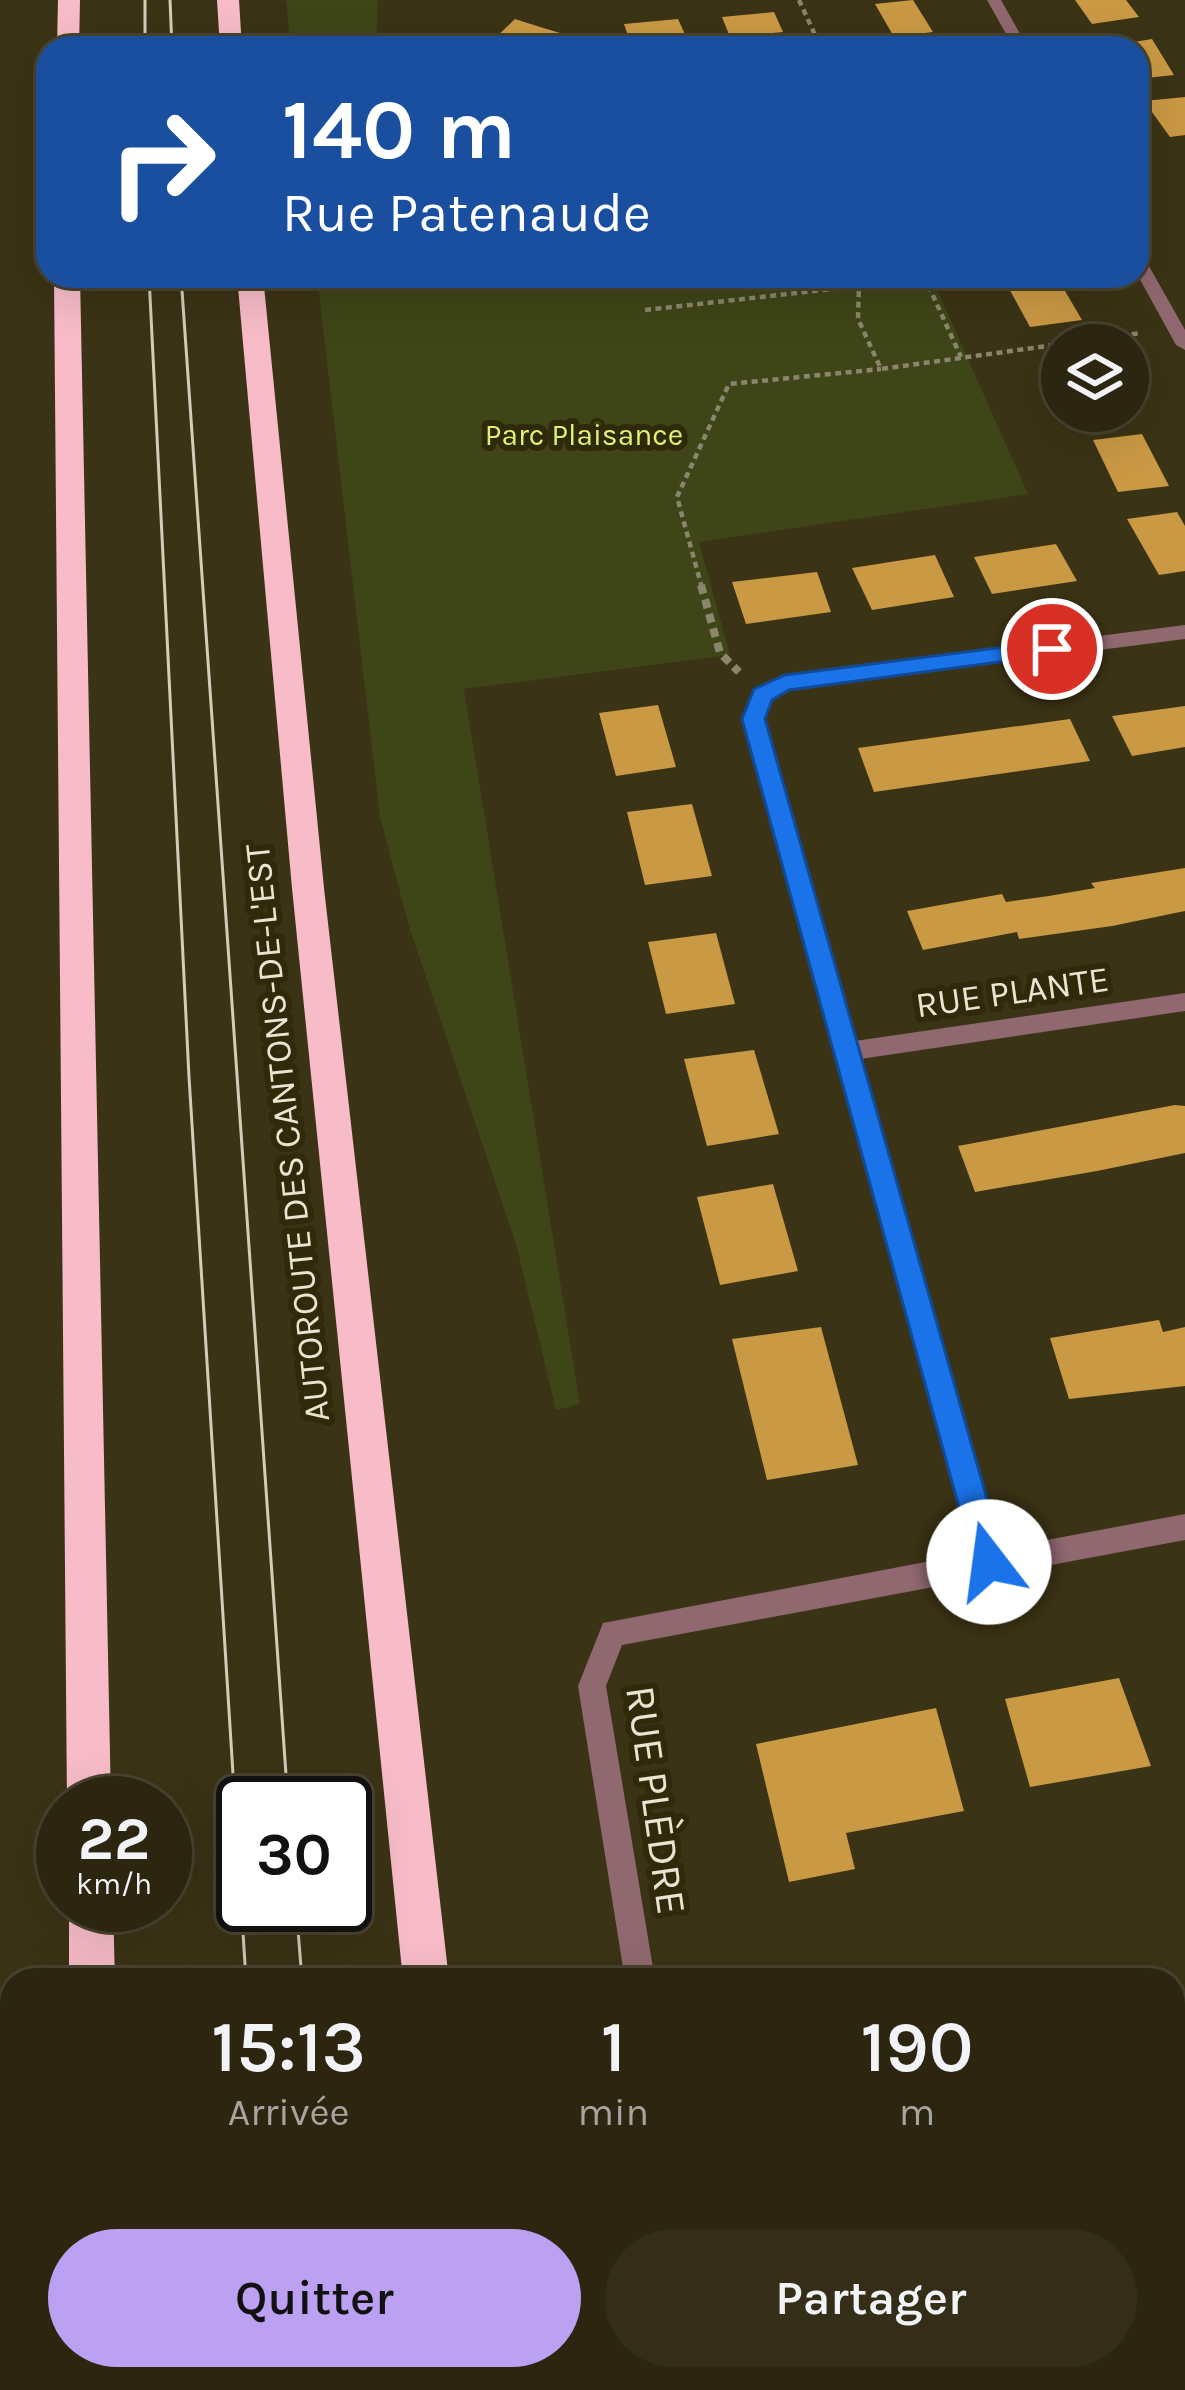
<!DOCTYPE html>
<html lang="fr">
<head>
<meta charset="utf-8">
<style>
  :root { --surface:#2c2610; --page:#342e19; --text:#f1f3f6; --muted:#a6a59f; --line:#484330; --accent:#bca0f2 }
  body { margin:0; font-family:Karla,sans-serif; background:var(--page); color:var(--text); height:100vh; display:flex; flex-direction:column; font-size:45px; white-space:nowrap }
  * { box-sizing:border-box; margin:0 }
  p { font-size:39px; color:var(--muted) }
  .icon { flex:none; width:66px; height:66px; fill:none; stroke:currentColor; stroke-width:2; stroke-linecap:round; stroke-linejoin:round }
  .map { position:relative; flex:1; overflow:hidden }
  .side { position:absolute; left:0px; top:1968px; width:1185px; height:423px; display:flex; flex-direction:column; background:var(--surface); border-radius:36px 36px 0 0; box-shadow:0 12px 48px #0002,0 0 0 3px var(--line) }
  .side>* { flex:none }
  .banner { position:absolute; left:36px; top:36px; width:1113px; height:252px; border-radius:36px; box-shadow:0 12px 48px #0002,0 0 0 3px var(--line); background:#1a4fa0; color:#fff; overflow:hidden }
  .tools { position:absolute; left:1041px; top:324px; display:grid; gap:24px }
  .tools a { display:grid; place-items:center; width:108px; height:108px; border-radius:50%; background:var(--surface); box-shadow:0 12px 48px #0002,0 0 0 3px var(--line); font-size:60px }
  .speed { position:absolute; left:36px; top:1776px; display:flex; gap:24px; font-size:60px; font-weight:700; text-align:center }
  .speed>* { display:grid; place-content:center; width:156px; height:156px; border-radius:50%; background:var(--surface); box-shadow:0 12px 48px #0002,0 0 0 3px var(--line); line-height:1 }
  .speed small { font-size:30px; font-weight:400 }
  .speed .limit { border:6px solid #111; border-radius:18px; background:#fff; color:#111 }
  .pin { position:absolute; display:grid; place-items:center; width:102px; height:102px; color:#fff; margin:-51px; border:6px solid #fff; border-radius:50%; box-shadow:0 3px 12px #0007 }
  .me { position:absolute; width:132px; margin:-66px; rotate:345deg; stroke-linejoin:round; filter:drop-shadow(0 0 9px #0008) }
  .turn { display:flex; align-items:center; gap:42px; height:252px; padding:0 48px; font-size:54px }
  .turn .icon { width:156px; height:156px; stroke-width:2.5 }
  .turn b { display:block; font-size:84px; line-height:102px }
  .eta { display:flex; justify-content:space-evenly; align-items:center; height:204px; text-align:center }
  .eta b { font-size:72px; font-weight:600; line-height:84px }
  .primary-button { display:flex; gap:24px; margin-top:auto; padding:24px 48px }
  .primary-button a { flex:1; height:138px; border-radius:72px; background:var(--accent); color:#111; font-size:48px; font-weight:600; line-height:138px; text-align:center }
  .primary-button a+a { background:var(--page); color:var(--text) }
  .map>svg:first-child { display:block }
</style>
</head>
<body>
<div class="map">
<svg width="1185" height="2390" viewBox="0 0 1185 2390">
  <rect width="100%" height="100%" fill="#3b3315"/>
  <g fill="#3e4517">
    <polygon points="286,0 378,0 376,48 291,48"/>
    <polygon points="317,276 931,276 1028,494 699,542 730,655 464,689 580,1404 556,1410 516,1244 410,930 380,817"/>
    <polygon points="1185,2314 1185,2390 886,2390 929,2379 1173,2379 1173,2317"/>
  </g>
  <g fill="#ca9944">
    <polygon points="913,0 933,32 894,37 875,4"/>
    <polygon points="1075,0 1126,0 1139,17 1092,24"/>
    <polygon points="774,12 783,32 730,37 722,17"/>
    <polygon points="515,19 540,27 567,35 554,48 513,48 491,42"/>
    <polygon points="678,19 688,41 632,47 624,24"/>
    <polygon points="1152,39 1174,75 1137,79 1137,48 1098,48"/>
    <polygon points="1185,97 1185,135 1170,137 1144,101"/>
    <polygon points="1058,279 1082,320 1030,327 1007,285"/>
    <polygon points="1142,434 1169,486 1118,492 1093,440"/>
    <polygon points="1177,512 1185,526 1185,571 1159,575 1127,519"/>
    <polygon points="1056,544 1077,581 992,594 974,557"/>
    <polygon points="935,555 954,597 872,610 852,568"/>
    <polygon points="817,572 831,612 746,624 732,582"/>
    <polygon points="658,705 676,767 616,776 599,713"/>
    <polygon points="1185,706 1185,747 1132,756 1112,716"/>
    <polygon points="1070,719 1090,761 874,792 858,748"/>
    <polygon points="692,804 712,876 645,885 627,812"/>
    <polygon points="1185,868 1185,911 1112,926 1019,939 1017,932 923,950 907,911 1002,894 1006,902 1049,896 1095,888 1091,883"/>
    <polygon points="716,933 735,1004 666,1014 648,942"/>
    <polygon points="754,1050 779,1134 707,1146 684,1059"/>
    <polygon points="1175,1105 1185,1106 1185,1153 1097,1171 975,1192 958,1146"/>
    <polygon points="773,1184 798,1271 720,1285 697,1197"/>
    <polygon points="1159,1320 1163,1332 1185,1327 1185,1386 1069,1399 1050,1338"/>
    <polygon points="821,1327 858,1465 767,1480 732,1339"/>
    <polygon points="1119,1678 1151,1766 1030,1787 1005,1699"/>
    <polygon points="936,1708 964,1811 846,1833 855,1869 789,1882 756,1744"/>
    <polygon points="1185,2014 1185,2139 1173,2142 1173,2016"/>
  </g>
  <g fill="none" stroke-linecap="round" stroke-linejoin="round">
    <g stroke="#8b856d" stroke-width="4.5" stroke-dasharray="6 4.5" stroke-linecap="butt">
      <polyline points="799,0 821,48"/>
      <polyline points="924,276 961,357"/>
      <polyline points="645,310 859,286 858,319 881,369 1141,333"/>
      <polyline points="702,588 677,497 729,384 881,369"/>
    </g>
    <polyline stroke="#8b856d" stroke-width="8" stroke-dasharray="9 6" stroke-linecap="butt" points="701,585 720,653 739,672"/>
    <polyline stroke="#8b856d" stroke-width="9" stroke-dasharray="10 8" stroke-linecap="butt" points="703,2379 707,2390"/>
    <g fill="#906870" fill-rule="evenodd">
      <polygon points="987,0 1001,0 1028,48 1014,48"/>
      <polygon points="1137,254 1145,259 1185,330 1185,350 1176,345 1137,274"/>
      <polygon points="1185,625 1185,639 789,690 771,699 764,719 855,1041 1185,993 1185,1011 860,1059 999,1549 1185,1514 1185,1540 622,1645 606,1686 655,1980 625,1980 578,1686 603,1623 973,1553 744,719 752,695 785,676"/>
      <polygon points="1185,2254 1185,2286 1173,2289 1173,2257"/>
    </g>
    <g fill="#f7bcc8" fill-rule="evenodd">
      <polygon points="58,0 80,0 79,48 57,48"/>
      <polygon points="217,0 239,0 242,48 220,48"/>
      <polygon points="54,276 80,276 111,1803 67,1803"/>
      <polygon points="237,276 263,276 324,888 449,1980 403,1980 292,888"/>
      <polygon points="69,1905 113,1905 115,1980 69,1980"/>
      <rect x="73" y="2379" width="50" height="11"/>
      <polygon points="451,2379 501,2379 502,2390 452,2390"/>
    </g>
    <g stroke="#d2ceba" stroke-width="3">
      <polyline points="145,0 145,48"/>
      <polyline points="170,0 172,48"/>
      <polyline points="149,276 189,1077 246,1980"/>
      <polyline points="181,276 288,1803"/>
      <polyline points="296,1905 302,1980"/>
      <polyline points="274,2379 275,2390"/>
      <polyline points="337,2379 338,2390"/>
    </g>
  </g>
  <polygon fill="#1a73e8" stroke="#114b97" stroke-width="3" points="1052,641 1063,649 1059,654 789,690 772,700 765,719 1005,1562 1000,1572 989,1577 979,1572 974,1562 742,719 754,689 785,675"/>
  <g text-anchor="middle" stroke-width="12" stroke-linejoin="round" paint-order="stroke">
    <g font-size="30" fill="#def178" stroke="#30290a">
      <text x="584" y="445">Parc Plaisance</text>
    </g>
    <g font-size="36" fill="#e9e5d3" stroke="#30290a">
      <text transform="translate(1012 991) rotate(-8)" y="13">RUE PLANTE</text>
      <text transform="translate(286 1133) rotate(-96)" y="13">AUTOROUTE DES CANTONS-DE-L'EST</text>
    </g>
    <g font-size="42" fill="#e9e5d3" stroke="#30290a">
      <text transform="translate(657 1800) rotate(82)" y="15">RUE PLÈDRE</text>
    </g>
  </g>
</svg>
<div class="tools">
<a><svg class="icon" aria-label="layers" viewBox="0 0 24 24"><path d="M12 4l9 5-9 5-9-5zM3 14l9 5 9-5"/></svg></a>
</div>
<div class="speed"><div>22<small>km/h</small></div><div class="limit">30</div></div>
<div class="pin" style="left:1052px;top:649px;background:#d93025"><svg class="icon" aria-label="arrive" viewBox="0 0 24 24"><path d="M6 21V4h12l-3 4 3 4H6"/></svg></div>
<svg class="me" style="left:989px;top:1562px" viewBox="-20 -20 40 40"><circle r="19" fill="#fff"/><path d="M0-13L10 11 0 6-10 11z" fill="#1a73e8"/></svg>
<div class="banner">
<div class="turn"><svg class="icon" aria-label="right" viewBox="0 0 24 24"><path d="M7 20v-9h11M14 6l5 5-5 5"/></svg><div><b>140 m</b>Rue Patenaude</div></div>
</div>
<section class="side">
<div class="eta">
<div><b>15:13</b><p>Arrivée</p></div>
<div><b>1</b><p>min</p></div>
<div><b>190</b><p>m</p></div>
</div>
<div class="primary-button"><a>Quitter</a><a>Partager</a></div>
</section>
</div>
</body>
</html>
